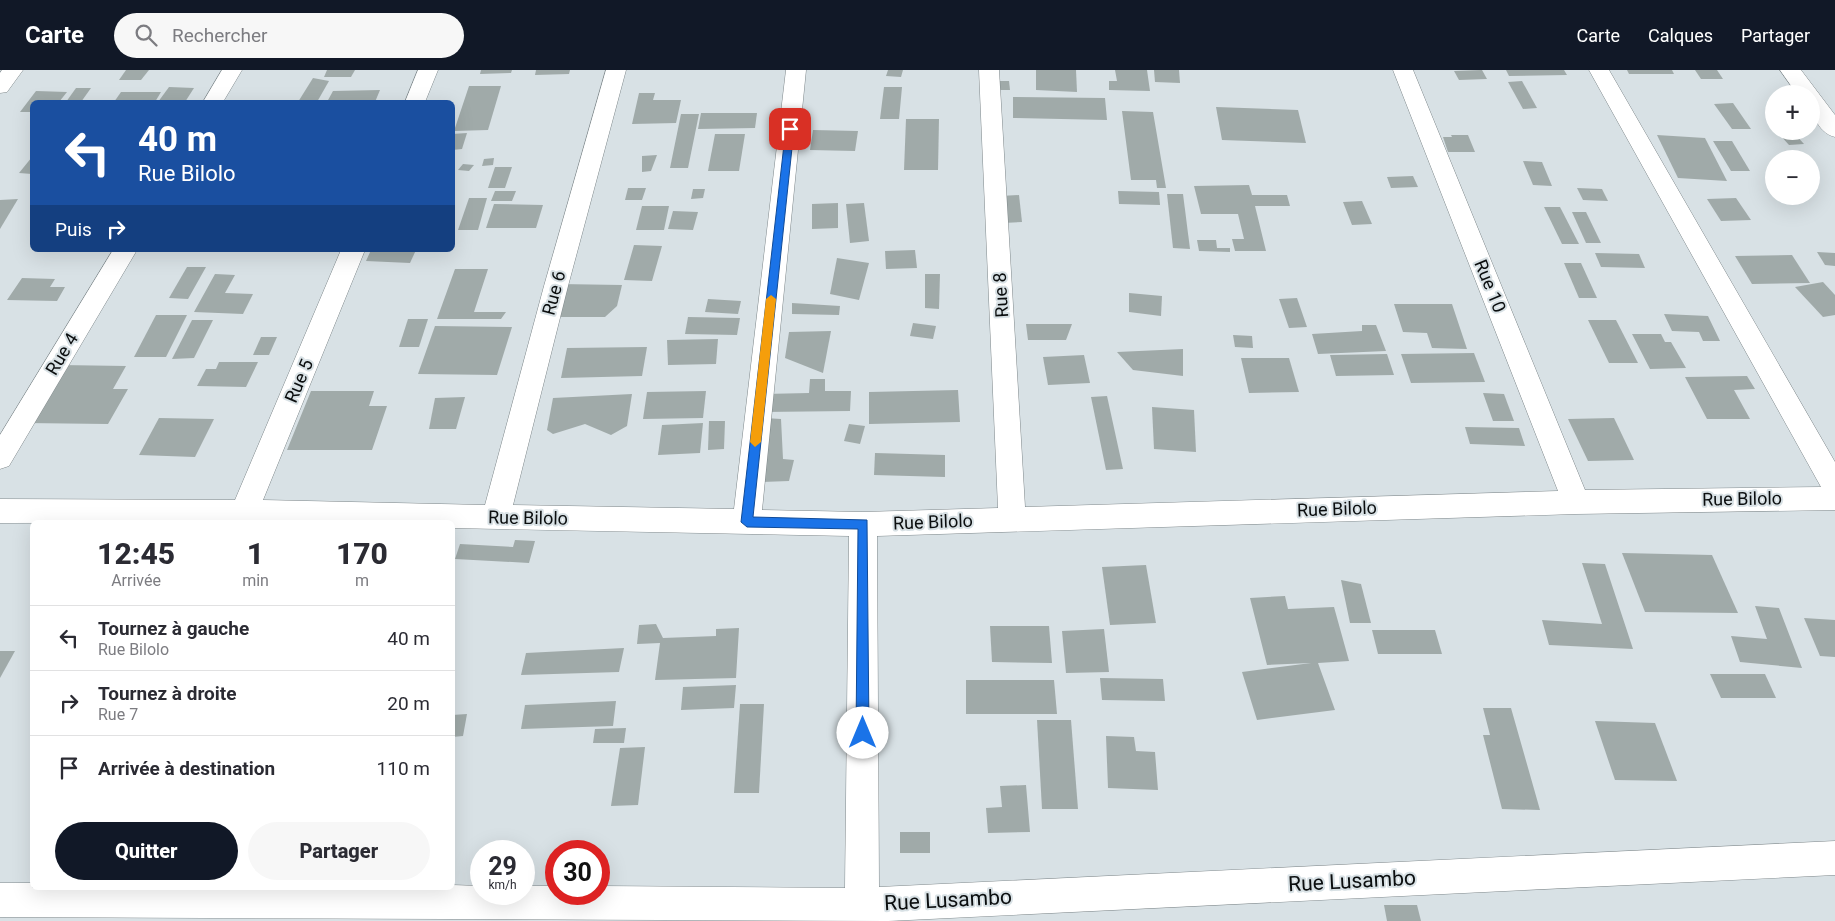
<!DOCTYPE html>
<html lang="fr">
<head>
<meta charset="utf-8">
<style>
  :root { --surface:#fff; --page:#f7f7f7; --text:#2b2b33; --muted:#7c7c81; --line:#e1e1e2; --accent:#111827 }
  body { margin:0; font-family:Roboto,sans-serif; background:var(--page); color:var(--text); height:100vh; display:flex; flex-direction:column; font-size:19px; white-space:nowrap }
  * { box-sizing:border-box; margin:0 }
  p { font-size:16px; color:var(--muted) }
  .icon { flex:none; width:28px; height:28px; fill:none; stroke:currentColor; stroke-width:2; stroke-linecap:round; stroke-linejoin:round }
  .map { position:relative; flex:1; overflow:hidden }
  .sheet { position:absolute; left:30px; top:450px; width:425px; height:370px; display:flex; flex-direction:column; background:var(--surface); border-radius:8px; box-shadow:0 5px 20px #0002 }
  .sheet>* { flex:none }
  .top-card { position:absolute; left:30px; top:30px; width:425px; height:152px; border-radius:8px; box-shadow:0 5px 20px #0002; background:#1a4fa0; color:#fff; overflow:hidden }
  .controls { position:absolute; left:1765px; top:15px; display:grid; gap:10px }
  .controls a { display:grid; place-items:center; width:55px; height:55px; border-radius:50%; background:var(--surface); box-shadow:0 5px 20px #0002; font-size:25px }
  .speed { position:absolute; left:470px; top:770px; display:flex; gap:10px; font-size:25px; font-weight:700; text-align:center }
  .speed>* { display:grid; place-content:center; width:65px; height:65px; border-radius:50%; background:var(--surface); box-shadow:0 5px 20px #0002; line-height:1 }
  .speed small { font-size:12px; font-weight:400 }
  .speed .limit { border:8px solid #d22; background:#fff; color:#111 }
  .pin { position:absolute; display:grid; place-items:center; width:42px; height:42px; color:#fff; margin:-21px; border-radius:10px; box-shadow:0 2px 8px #0006 }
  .me { position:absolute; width:55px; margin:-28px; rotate:0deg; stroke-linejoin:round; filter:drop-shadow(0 0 4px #0008) }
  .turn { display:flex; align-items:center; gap:18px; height:105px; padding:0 25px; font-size:22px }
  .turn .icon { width:65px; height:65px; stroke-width:2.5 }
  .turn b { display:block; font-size:35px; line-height:42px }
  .then { display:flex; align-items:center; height:48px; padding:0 25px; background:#0003; gap:10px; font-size:19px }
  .eta { display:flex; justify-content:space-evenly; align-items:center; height:85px; text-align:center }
  .eta b { font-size:30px; font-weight:800; line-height:35px }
  .action { display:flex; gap:10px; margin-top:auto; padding:10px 25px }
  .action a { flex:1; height:58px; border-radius:30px; background:var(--accent); color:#fff; font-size:20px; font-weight:800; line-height:58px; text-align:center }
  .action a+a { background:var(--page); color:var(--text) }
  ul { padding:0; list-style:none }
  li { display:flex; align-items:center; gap:15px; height:65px; padding:0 25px; border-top:1px solid var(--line) }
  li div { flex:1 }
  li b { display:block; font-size:19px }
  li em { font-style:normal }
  header { display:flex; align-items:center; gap:30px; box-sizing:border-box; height:70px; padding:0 25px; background:var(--accent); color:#fff }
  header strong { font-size:24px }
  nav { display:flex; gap:28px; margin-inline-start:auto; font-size:18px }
  .search { width:350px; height:45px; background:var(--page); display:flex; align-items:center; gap:12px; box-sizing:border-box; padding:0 18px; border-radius:28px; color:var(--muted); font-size:19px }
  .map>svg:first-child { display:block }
</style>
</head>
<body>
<header>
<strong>Carte</strong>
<div class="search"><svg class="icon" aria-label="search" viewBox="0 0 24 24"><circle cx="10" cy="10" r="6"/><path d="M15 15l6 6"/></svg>Rechercher</div>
<nav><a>Carte</a><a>Calques</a><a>Partager</a></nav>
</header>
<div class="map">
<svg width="1835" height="851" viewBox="0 0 1835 851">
  <rect width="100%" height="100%" fill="#d8e1e5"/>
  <g fill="#a0aaa9">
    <polygon points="126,0 149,0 141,10 119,10"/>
    <polygon points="327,0 355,0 351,7 324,7"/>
    <polygon points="481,0 512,0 511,3 480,4"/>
    <polygon points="536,0 570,0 569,4 535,5"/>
    <polygon points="888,0 903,0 901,7 886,6"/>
    <polygon points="1036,0 1076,0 1077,22 1036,20"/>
    <polygon points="1115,0 1147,0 1150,21 1109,20 1109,11 1117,11"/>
    <polygon points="1154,0 1179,0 1180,13 1155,12"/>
    <polygon points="1482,0 1487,9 1459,10 1454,1"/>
    <polygon points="1506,0 1564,0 1567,5 1509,6"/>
    <polygon points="1627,0 1672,0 1674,4 1629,4"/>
    <polygon points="1695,0 1717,0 1723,9 1701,9"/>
    <polygon points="313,8 329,11 317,32 298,32"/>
    <polygon points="997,11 1009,11 1010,20 997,20"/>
    <polygon points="1522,11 1537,38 1523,39 1508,12"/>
    <polygon points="469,16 501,16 488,60 454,61"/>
    <polygon points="169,17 194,18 185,32 158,32"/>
    <polygon points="884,17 902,17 899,49 880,49"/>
    <polygon points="76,18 91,18 81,32 66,32"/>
    <polygon points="380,20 375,32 327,32 333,21"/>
    <polygon points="36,21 67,22 59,32 32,32 32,42 20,42"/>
    <polygon points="121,22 161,22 155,32 114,32"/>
    <polygon points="639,23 655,23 653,30 681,30 676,53 632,54"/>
    <polygon points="1013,27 1105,28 1107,50 1013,48"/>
    <polygon points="1733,33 1751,59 1732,59 1714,34"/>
    <polygon points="1216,37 1298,40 1306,73 1222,70"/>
    <polygon points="1122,41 1153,42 1166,118 1157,118 1156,110 1131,110"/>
    <polygon points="701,43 757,43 755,58 698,59"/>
    <polygon points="681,44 699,44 688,98 670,98"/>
    <polygon points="906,49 939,49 938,100 904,100"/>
    <polygon points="813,60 858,61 855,81 810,80"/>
    <polygon points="467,63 462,79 452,80 452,64"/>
    <polygon points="715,64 745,64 739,101 708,101"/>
    <polygon points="1795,64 1804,74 1789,75 1780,65"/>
    <polygon points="1451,65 1468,65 1475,82 1448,82 1443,67 1452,67"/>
    <polygon points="1657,65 1705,68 1727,111 1678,108"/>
    <polygon points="1713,71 1732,71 1750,101 1731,101"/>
    <polygon points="657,85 651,101 642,102 642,86"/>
    <polygon points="32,87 32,104 19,103"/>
    <polygon points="494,88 493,95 482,96 484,89"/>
    <polygon points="1523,91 1542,92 1552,116 1533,115"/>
    <polygon points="463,94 474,95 469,101 458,100"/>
    <polygon points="495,97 512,97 505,118 488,118"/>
    <polygon points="1413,106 1418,117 1391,118 1387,107"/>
    <polygon points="1249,115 1252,125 1287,125 1290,136 1255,136 1266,181 1235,181 1232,169 1244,169 1238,144 1201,144 1194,116"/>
    <polygon points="628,118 646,118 642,130 625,130"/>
    <polygon points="1577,118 1602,119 1608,131 1583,130"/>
    <polygon points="693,119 705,119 703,128 691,129"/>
    <polygon points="495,121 516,121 512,131 491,131"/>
    <polygon points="1118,121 1159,122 1160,135 1119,134"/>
    <polygon points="1167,124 1183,124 1190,179 1173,178"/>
    <polygon points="1019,125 1022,152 1003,153 1000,126"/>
    <polygon points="469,128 487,128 478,160 458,160"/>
    <polygon points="1736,128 1751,150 1721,151 1707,129"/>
    <polygon points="18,129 0,159 0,130"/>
    <polygon points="1362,131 1372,154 1352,155 1343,132"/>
    <polygon points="838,133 838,158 812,159 812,134"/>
    <polygon points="864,133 869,171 850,173 846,134"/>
    <polygon points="494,134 543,135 536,158 486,158"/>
    <polygon points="642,136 669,136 664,160 636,160"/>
    <polygon points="1544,137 1560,137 1579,174 1562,174"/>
    <polygon points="673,141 698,142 693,160 668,159"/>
    <polygon points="1572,142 1586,142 1601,173 1586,173"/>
    <polygon points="1197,170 1216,170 1217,178 1230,178 1230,182 1199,181"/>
    <polygon points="634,175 662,176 652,211 624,210"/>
    <polygon points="371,180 416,180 410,193 366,191"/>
    <polygon points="915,180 917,198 886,199 885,181"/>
    <polygon points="1817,182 1835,183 1835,196 1825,195"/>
    <polygon points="1595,183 1639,184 1645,198 1601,197"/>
    <polygon points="1792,185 1810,213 1752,214 1735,186"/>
    <polygon points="837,188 869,193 859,230 830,224"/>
    <polygon points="1564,193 1581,193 1597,228 1579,228"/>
    <polygon points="187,197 206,197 188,229 169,228"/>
    <polygon points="455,199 488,199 474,242 506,242 501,249 437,249"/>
    <polygon points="215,204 235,205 225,223 253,224 243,244 194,242"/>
    <polygon points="925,204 940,204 939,239 925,238"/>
    <polygon points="22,208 55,209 50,217 65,217 57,231 7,230"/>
    <polygon points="1823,212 1835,225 1835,245 1823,247 1795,217"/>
    <polygon points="559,214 622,215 617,236 605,247 550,247"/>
    <polygon points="1129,223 1162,226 1161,246 1129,242"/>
    <polygon points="1297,228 1307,257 1289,258 1279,229"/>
    <polygon points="708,229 741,231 738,244 705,242"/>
    <polygon points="792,233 840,236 839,245 792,244"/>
    <polygon points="1394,234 1452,234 1467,279 1432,278 1427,263 1403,262"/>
    <polygon points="1664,244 1708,246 1720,271 1703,271 1699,262 1672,261"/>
    <polygon points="156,245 187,245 166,287 134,287"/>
    <polygon points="688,247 740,248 737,265 685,264"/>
    <polygon points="408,249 428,249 419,277 399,277"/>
    <polygon points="192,250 213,250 194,288 172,289"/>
    <polygon points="1588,250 1616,250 1638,293 1609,293"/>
    <polygon points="913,253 936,256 933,269 910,266"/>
    <polygon points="1026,254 1072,254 1066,270 1028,270"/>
    <polygon points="1362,255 1376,255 1386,281 1318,284 1312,264 1362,261"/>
    <polygon points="435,256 512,257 497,305 418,304"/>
    <polygon points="831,261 823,303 785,288 789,262"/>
    <polygon points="1632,264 1661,264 1665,272 1671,272 1686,298 1650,299"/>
    <polygon points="1233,265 1252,266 1253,278 1235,277"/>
    <polygon points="261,267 277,267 269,285 253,285"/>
    <polygon points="718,269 716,294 668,295 667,270"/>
    <polygon points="647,277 642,306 561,308 567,278"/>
    <polygon points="1183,279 1183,306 1133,300 1117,282"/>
    <polygon points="1474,283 1485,312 1411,313 1401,284"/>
    <polygon points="1387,284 1394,305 1336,306 1330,285"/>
    <polygon points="1084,285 1090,313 1048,315 1043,287"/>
    <polygon points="1241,288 1289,288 1299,322 1249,323"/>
    <polygon points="219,292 258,292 246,317 197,316 206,299 216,299"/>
    <polygon points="60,295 126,296 113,319 128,319 108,354 25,353"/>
    <polygon points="1747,306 1755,319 1734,320 1750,349 1707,349 1685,307"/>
    <polygon points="810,309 825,309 825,321 851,321 850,341 762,342 764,324 809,323"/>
    <polygon points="958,320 960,352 869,354 869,322"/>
    <polygon points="311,321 374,321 369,336 387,336 372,380 287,380"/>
    <polygon points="706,321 703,348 643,349 647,322"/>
    <polygon points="1483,323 1504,324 1514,351 1493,351"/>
    <polygon points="632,324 627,356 611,365 585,354 553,364 547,360 553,328"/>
    <polygon points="1107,326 1123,399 1106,400 1091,327"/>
    <polygon points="465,327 456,359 429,359 435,328"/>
    <polygon points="1152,337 1194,340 1196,382 1154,379"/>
    <polygon points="159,348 214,349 195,387 139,385"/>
    <polygon points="765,348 781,349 783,389 794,390 789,411 759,412"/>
    <polygon points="1614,348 1634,390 1588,391 1568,349"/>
    <polygon points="709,351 725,351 724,379 708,380"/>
    <polygon points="703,353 700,383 658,385 662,355"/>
    <polygon points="849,354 865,356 860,374 844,371"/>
    <polygon points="1465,357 1519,358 1525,376 1470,374"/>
    <polygon points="875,383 945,385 945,407 874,405"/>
    <polygon points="515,470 535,471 529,493 455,489 460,474 513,477"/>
    <polygon points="1622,483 1712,485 1738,543 1645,542"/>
    <polygon points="1582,493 1605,494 1633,579 1549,575 1542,550 1602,554"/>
    <polygon points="1146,495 1156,553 1110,555 1102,497"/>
    <polygon points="1341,510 1361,514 1371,553 1350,553"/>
    <polygon points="1285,526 1288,539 1334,537 1349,591 1318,593 1335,640 1257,650 1242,602 1311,593 1267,595 1250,528"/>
    <polygon points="1755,536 1779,538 1802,598 1740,592 1731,566 1767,569"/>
    <polygon points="1804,548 1835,550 1835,587 1820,586"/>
    <polygon points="656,554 663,568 716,566 716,559 739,558 736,608 655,610 660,573 637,574 639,555"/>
    <polygon points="990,556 1049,556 1052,593 992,592"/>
    <polygon points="1104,559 1109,602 1066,603 1062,561"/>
    <polygon points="1372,560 1435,560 1442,584 1378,584"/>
    <polygon points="624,578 619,602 521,605 526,583"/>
    <polygon points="0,581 15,581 0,608"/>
    <polygon points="1710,604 1765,604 1776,628 1721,628"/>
    <polygon points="1100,608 1163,609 1165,631 1102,630"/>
    <polygon points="966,610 1054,610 1057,644 966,644"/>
    <polygon points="736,615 734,638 681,640 683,617"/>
    <polygon points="616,631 613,656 521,659 525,635"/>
    <polygon points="740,634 764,634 759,723 734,723"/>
    <polygon points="1483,638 1511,638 1540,740 1502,739 1483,665 1490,665"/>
    <polygon points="467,644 463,666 452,667 452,645"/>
    <polygon points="1037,650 1071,650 1078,739 1042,739"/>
    <polygon points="1595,651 1655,653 1677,711 1615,710"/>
    <polygon points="626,658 624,673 593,673 595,659"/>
    <polygon points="1106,666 1134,667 1136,681 1155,682 1158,720 1108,718"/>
    <polygon points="645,677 638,735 611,736 620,678"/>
    <polygon points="1026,715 1030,762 988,763 986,738 1002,737 1000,716"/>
    <rect x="900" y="762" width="30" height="21"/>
    <polygon points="1384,835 1417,835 1421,851 1387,851"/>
  </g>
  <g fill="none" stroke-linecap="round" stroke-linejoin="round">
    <g stroke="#7e878a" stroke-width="1">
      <g id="street">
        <polygon points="2,0 23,0 7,22 0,23 0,3"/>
        <polygon points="222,0 242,0 223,32 203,32"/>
        <polygon points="418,0 438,0 425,32 405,32"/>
        <polygon points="606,0 626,0 568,216 513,435 734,439 786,0 806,0 762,440 863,442 998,438 979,0 999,0 1025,437 1558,421 1393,0 1413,0 1585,420 1821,417 1589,0 1609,0 1835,392 1835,440 1576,444 877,466 879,817 1835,771 1835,805 888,851 0,847 0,813 32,813 32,818 452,818 452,815 481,816 481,824 524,824 524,816 556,816 556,824 599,824 599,816 845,818 849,466 452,458 452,452 0,453 0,429 235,430 341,180 365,180 263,430 485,435 544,216"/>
        <path d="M1780 0H1801L1835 45V67C1816 62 1811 41 1811 24H1797Z"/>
        <polygon points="113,180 137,180 9,396 0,399 0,365"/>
      </g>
    </g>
    <use href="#street" fill="#fff" fill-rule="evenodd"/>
  </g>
  <polygon fill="#1a73e8" stroke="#114b97" points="786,57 794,59 753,447 867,450 869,663 867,668 863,670 858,668 856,663 858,459 747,457 741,452"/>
  <polygon fill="#f59e0b" points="771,225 776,229 761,372 755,377 750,372 766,229"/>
  <g text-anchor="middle" stroke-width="4" stroke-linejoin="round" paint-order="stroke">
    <g font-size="18" fill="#0b0e0f" stroke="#d8e1e5">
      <text transform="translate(1490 216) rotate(68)" y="6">Rue 10</text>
      <text transform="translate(554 223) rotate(-75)" y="6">Rue 6</text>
      <text transform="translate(1001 225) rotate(-93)" y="6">Rue 8</text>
      <text transform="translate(62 284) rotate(-59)" y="6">Rue 4</text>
      <text transform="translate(299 311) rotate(-67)" y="6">Rue 5</text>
      <text transform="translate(1742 429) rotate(-1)" y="6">Rue Bilolo</text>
      <text transform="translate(1337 439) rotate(-2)" y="6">Rue Bilolo</text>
      <text transform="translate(528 448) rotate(1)" y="6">Rue Bilolo</text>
      <text transform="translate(933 452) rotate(-2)" y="6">Rue Bilolo</text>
    </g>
    <g font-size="21" fill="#0b0e0f" stroke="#d8e1e5">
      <text transform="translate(1352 811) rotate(-3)" y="7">Rue Lusambo</text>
      <text transform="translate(948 830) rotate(-3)" y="7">Rue Lusambo</text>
    </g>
  </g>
</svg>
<div class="controls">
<a>+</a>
<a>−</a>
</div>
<div class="speed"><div>29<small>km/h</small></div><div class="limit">30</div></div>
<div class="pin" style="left:790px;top:59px;background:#d93025"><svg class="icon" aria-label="arrive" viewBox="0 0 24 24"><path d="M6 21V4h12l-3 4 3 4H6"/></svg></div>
<svg class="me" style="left:863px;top:663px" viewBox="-20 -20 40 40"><circle r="19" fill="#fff"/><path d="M0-13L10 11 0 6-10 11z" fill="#1a73e8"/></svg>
<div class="top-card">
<div class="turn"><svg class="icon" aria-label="left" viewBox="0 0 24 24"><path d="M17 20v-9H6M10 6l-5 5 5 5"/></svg><div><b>40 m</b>Rue Bilolo</div></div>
<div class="then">Puis<svg class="icon" aria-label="right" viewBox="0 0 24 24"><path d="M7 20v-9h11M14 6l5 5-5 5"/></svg></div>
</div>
<section class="sheet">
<div class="eta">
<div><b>12:45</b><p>Arrivée</p></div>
<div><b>1</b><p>min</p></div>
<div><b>170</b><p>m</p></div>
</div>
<ul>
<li><svg class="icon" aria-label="left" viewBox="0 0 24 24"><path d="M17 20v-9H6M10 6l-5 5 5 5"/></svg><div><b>Tournez à gauche</b><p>Rue Bilolo</p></div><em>40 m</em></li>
<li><svg class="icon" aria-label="right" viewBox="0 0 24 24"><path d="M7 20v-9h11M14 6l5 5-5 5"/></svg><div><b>Tournez à droite</b><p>Rue 7</p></div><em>20 m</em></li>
<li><svg class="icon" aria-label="arrive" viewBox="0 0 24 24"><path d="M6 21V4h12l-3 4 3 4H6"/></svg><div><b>Arrivée à destination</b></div><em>110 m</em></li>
</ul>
<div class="action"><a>Quitter</a><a>Partager</a></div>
</section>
</div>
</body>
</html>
